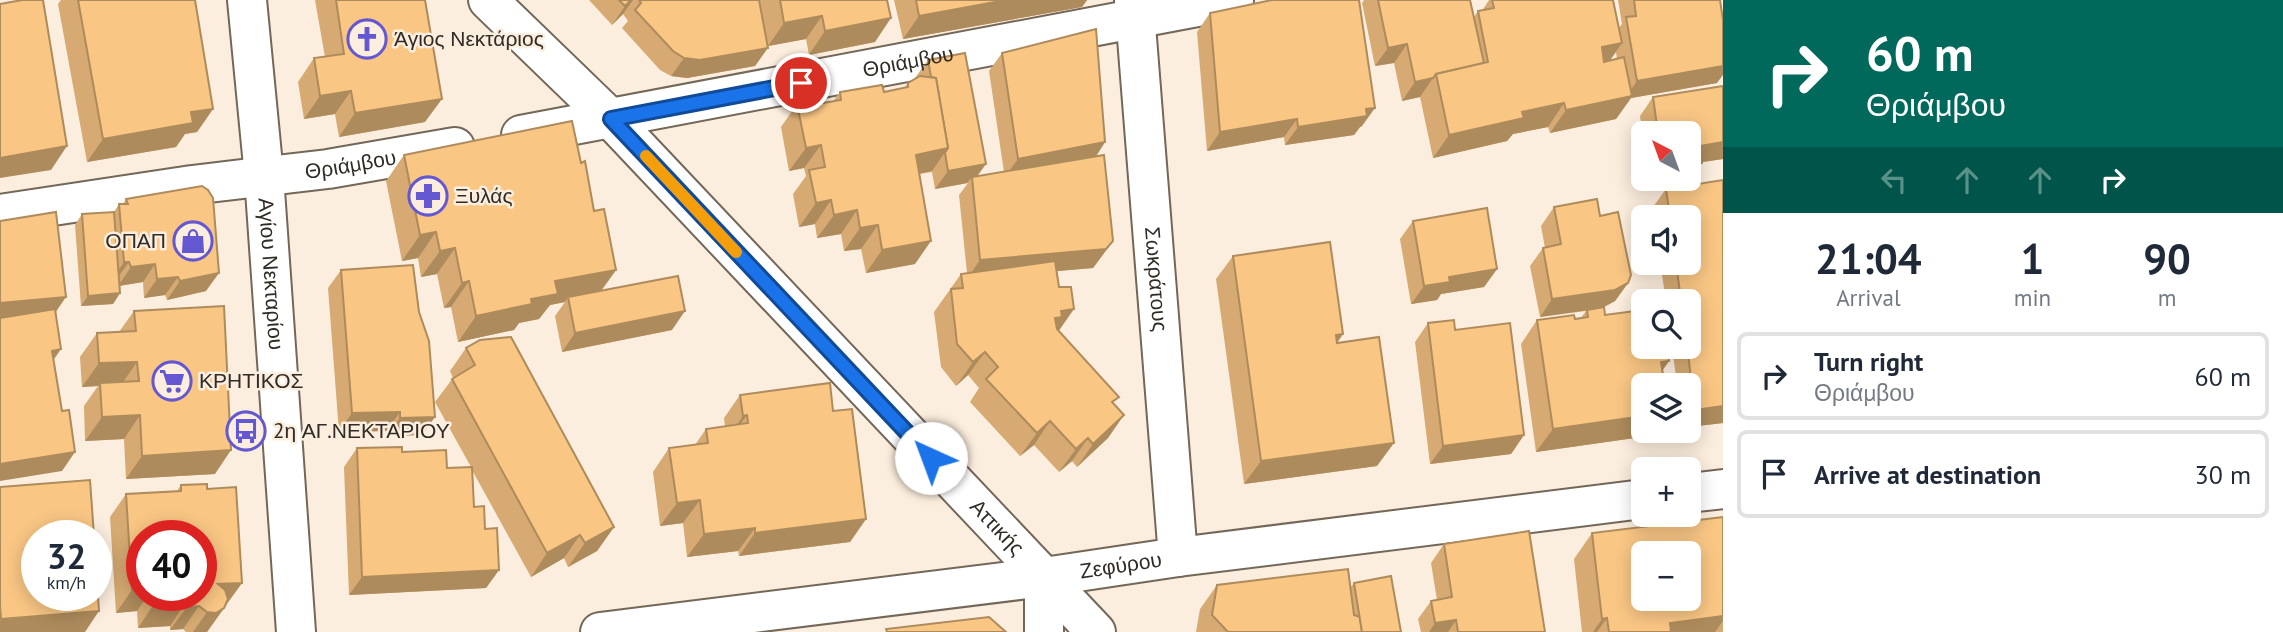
<!DOCTYPE html>
<html lang="en">
<head>
<meta charset="utf-8">
<style>
  :root { --surface:#fff; --page:#f6f6f7; --text:#1f2937; --muted:#747a83; --line:#e0e1e3 }
  body { margin:0; font-family:"PT Sans",sans-serif; background:var(--page); color:var(--text); height:100vh; display:flex; flex-direction:column; font-size:26px; white-space:nowrap }
  * { box-sizing:border-box; margin:0 }
  p { font-size:23px; color:var(--muted) }
  .icon { flex:none; width:38px; height:38px; fill:none; stroke:currentColor; stroke-width:2; stroke-linecap:round; stroke-linejoin:round }
  .map { position:relative; flex:1; overflow:hidden }
  .drawer { display:flex; flex-direction:column; background:var(--surface); width:560px }
  .drawer>* { flex:none }
  .top-card { background:#00695c; color:#fff; overflow:hidden }
  .needle { width:46px; rotate:319deg }
  .tools { position:absolute; left:1631px; top:121px; display:grid; gap:14px }
  .tools a { display:grid; place-items:center; width:70px; height:70px; border-radius:10px; background:var(--surface); box-shadow:0 4px 18px #0003; font-size:35px }
  .speed { position:absolute; left:21px; top:520px; display:flex; gap:14px; font-size:35px; font-weight:700; text-align:center }
  .speed>* { display:grid; place-content:center; width:91px; height:91px; border-radius:50%; background:var(--surface); box-shadow:0 4px 18px #0003; line-height:1 }
  .speed small { font-size:18px; font-weight:400 }
  .speed .limit { border:10px solid #d22; background:#fff; color:#111 }
  .pin { position:absolute; display:grid; place-items:center; width:60px; height:60px; color:#fff; margin:-30px; border:4px solid #fff; border-radius:50%; box-shadow:0 2px 7px #0007 }
  .me { position:absolute; width:77px; margin:-38px; rotate:317deg; stroke-linejoin:round; filter:drop-shadow(0 0 5px #0008) }
  .turn { display:flex; align-items:center; gap:24px; height:147px; padding:0 28px; font-size:32px }
  .turn .icon { width:91px; height:91px; stroke-width:2.5 }
  .turn b { display:block; font-size:49px; line-height:60px }
  .lanes { display:flex; align-items:center; height:66px; padding:0 28px; background:#0003; justify-content:center; gap:35px; direction:ltr }
  .lanes .off { opacity:.35 }
  .eta { display:flex; justify-content:space-evenly; align-items:center; height:119px; text-align:center }
  .eta b { font-size:42px; font-weight:700; line-height:49px }
  ul { padding:0; list-style:none }
  li { display:flex; align-items:center; gap:21px; height:88px; margin:0 14px 10px; padding:0 14px; border:4px solid var(--line); border-radius:10px }
  li div { flex:1 }
  li b { display:block; font-size:26px }
  li em { font-style:normal }
  main { display:flex; flex:1; min-height:0 }
  .map>svg:first-child { display:block }
</style>
</head>
<body>
<main>
<div class="map">
<svg width="1723" height="632" viewBox="0 0 1723 632">
  <rect width="100%" height="100%" fill="#fceede"/>
  <g fill="none" stroke-linecap="round" stroke-linejoin="round">
    <g stroke="#736759" stroke-width="42">
      <g id="minor">
        <path id="s1" d="M247 0 264 176 296 632"/>
        <path id="s2" d="M488 0 611 119 1096 632"/>
        <path id="s3" d="M1134 0 1178 557"/>
        <path id="s4" d="M521 135 1234 0"/>
        <path id="s5" d="M0 214 192 185 328 169 455 147"/>
        <polyline points="1689,493 1723,489"/>
        <polyline points="1044,577 1044,632"/>
        <path id="s6" d="M600 632 1044 577 1178 557 1643 499"/>
      </g>
    </g>
    <use href="#minor" stroke="#fff" stroke-width="38"/>
  </g>
  <g fill="#d6aa72" fill-rule="evenodd">
    <polygon points="61,0 195,0 213,109 197,132 185,134 176,147 87,162 58,4"/>
    <polygon points="315,0 425,0 425,122 339,137 335,114 304,119 298,82 314,58 325,57"/>
    <polygon points="589,0 887,0 875,42 809,55 806,39 768,46 755,66 687,78 671,76 660,70 622,28 628,21 623,14 612,25"/>
    <polygon points="894,0 1087,0 1082,7 903,39"/>
    <path d="M1364 0H1470L1474 17 1478 11H1482L1489 0H1613L1619 28 1622 24 1618 0H1720L1717 83 1631 98 1616 119 1550 133 1548 127 1513 134 1507 141 1433 158 1420 97 1402 101 1394 63 1375 66 1362 3ZM1616 52 1617 59 1610 60Z"/>
    <polygon points="1210,13 1362,126 1360,127 1354,135 1285,145 1284,137 1207,151 1197,32"/>
    <polygon points="1002,53 1105,142 1096,156 1113,241 1093,268 1056,271 1059,331 1114,404 1108,438 1077,467 1072,461 1059,472 1034,445 1020,456 970,402 979,388 968,375 956,386 941,367 934,312 961,274 967,273 959,195 968,183 935,189 932,172 919,174 915,264 866,273 861,249 844,251 841,234 817,238 815,224 799,227 793,194 806,176 804,168 789,171 781,127 797,104 823,103 833,101 840,92 884,92 904,88 908,83 915,78 928,60 977,176 1004,172 989,71"/>
    <polygon points="1723,86 1723,159 1702,162 1689,181 1658,186 1657,178 1689,178 1689,133 1643,133 1643,137 1640,116 1653,97"/>
    <polygon points="404,155 581,163 594,211 616,270 601,291 672,330 562,352 555,316 565,302 550,305 539,319 519,323 514,330 458,342 451,307 444,308 437,274 421,277 418,258 402,261 386,181"/>
    <polygon points="1723,180 1723,423 1689,427 1689,385 1677,385 1672,346 1689,346 1689,301 1666,301 1660,262 1689,262 1689,217 1654,217 1653,207 1666,189"/>
    <polygon points="126,199 206,291 167,300 165,295 144,298 143,282 119,286 120,293 113,304 81,306 75,225 82,214 114,212 119,204 123,204"/>
    <polygon points="1554,207 1600,216 1628,283 1615,301 1604,307 1605,315 1669,361 1663,370 1663,434 1536,452 1521,344 1537,320 1581,318 1586,311 1540,317 1530,266 1543,248 1545,248 1541,226"/>
    <polygon points="1413,221 1497,269 1484,287 1441,294 1437,300 1411,304 1400,239"/>
    <polygon points="1233,256 1343,334 1337,343 1377,466 1244,484 1216,279"/>
    <polygon points="341,270 422,435 387,436 387,431 339,432 328,288"/>
    <polygon points="134,311 215,474 126,479 124,439 85,441 84,406 98,386 82,387 80,357 97,333 119,332"/>
    <polygon points="1428,323 1455,330 1524,435 1511,454 1430,464 1415,342"/>
    <polygon points="466,348 614,527 597,551 568,567 564,558 531,577 472,470 474,507 485,529 499,570 486,588 349,595 344,467 357,448 402,452 447,468 471,467 435,402 453,378 450,371"/>
    <polygon points="740,395 833,411 866,519 850,542 739,556 738,551 687,557 683,523 660,526 653,472 669,448 695,445 706,429 725,426 724,418"/>
    <path d="M207 484V489L236 487 242 583 207 632H186L183 629 170 630V626L138 628 137 611 116 613 110 517 126 494 177 491 181 485ZM142 536H201V595H142Z"/>
    <polygon points="1723,517 1723,632 1582,632 1574,559 1592,533"/>
    <polygon points="1444,544 1545,632 1421,632 1418,619 1431,601 1437,600 1431,563"/>
    <polygon points="1354,583 1401,632 1196,632 1200,609 1217,585 1350,588"/>
  </g>
  <g fill="#ae8b5c">
    <polygon points="631,0 633,0 623,14 612,25 625,6"/>
    <polygon points="1006,0 1087,0 1082,7 903,39 919,16"/>
    <polygon points="822,16 806,39 768,46 784,23"/>
    <polygon points="891,18 875,42 809,55 825,31"/>
    <polygon points="1622,43 1606,66 1602,47"/>
    <polygon points="1407,44 1394,63 1375,66 1388,48"/>
    <polygon points="768,48 755,66 687,78 671,76 684,58"/>
    <polygon points="1723,66 1723,75 1717,83 1631,98 1616,119 1550,133 1566,110 1625,98 1637,81"/>
    <polygon points="1433,78 1420,97 1402,101 1415,82"/>
    <polygon points="351,91 335,114 304,119 320,96"/>
    <polygon points="442,99 425,122 339,137 355,113"/>
    <polygon points="1564,103 1548,127 1513,134 1507,141 1433,158 1449,135 1522,112"/>
    <polygon points="1375,108 1362,126 1360,127 1354,135 1285,145 1298,127 1366,109"/>
    <polygon points="213,109 197,132 185,134 176,147 87,162 103,139 191,112"/>
    <polygon points="1297,119 1284,137 1207,151 1220,132"/>
    <polygon points="1105,142 1093,161 1005,177 1018,159"/>
    <polygon points="1723,142 1723,159 1689,164 1700,146"/>
    <polygon points="821,145 804,168 789,171 806,148"/>
    <polygon points="67,146 51,170 0,178 0,158"/>
    <polygon points="948,148 932,171 899,178 916,155"/>
    <polygon points="1702,163 1689,181 1658,186 1663,178 1689,178 1689,165"/>
    <polygon points="986,164 973,182 972,177 967,183 935,189 948,171"/>
    <polygon points="831,200 815,224 799,227 816,203"/>
    <polygon points="857,210 841,234 817,238 834,215"/>
    <polygon points="878,225 861,249 844,251 860,228"/>
    <polygon points="436,232 418,258 402,261 420,235"/>
    <polygon points="931,241 915,264 866,273 882,250"/>
    <polygon points="1113,241 1093,268 967,279 980,260"/>
    <polygon points="455,248 437,274 421,277 440,251"/>
    <polygon points="124,262 129,262 116,280 111,281"/>
    <polygon points="155,264 143,282 118,286 131,267"/>
    <polygon points="1497,269 1484,287 1441,294 1437,300 1411,304 1424,286 1449,277"/>
    <polygon points="616,270 598,295 568,297 565,302 550,305 539,319 519,323 514,330 458,342 476,316 531,299 555,281"/>
    <polygon points="219,273 206,291 167,300 180,281"/>
    <polygon points="178,277 165,295 144,298 157,279"/>
    <polygon points="469,281 451,307 444,308 462,283"/>
    <polygon points="1628,283 1615,301 1602,308 1540,317 1552,299"/>
    <polygon points="120,293 113,304 81,306 88,296"/>
    <polygon points="66,297 53,316 0,320 0,303"/>
    <polygon points="1074,309 1058,332 1055,318 1061,311"/>
    <polygon points="685,311 672,330 562,352 575,333"/>
    <polygon points="1343,334 1326,358 1336,335"/>
    <polygon points="61,349 48,368 52,351"/>
    <polygon points="985,352 968,375 956,386 973,362"/>
    <polygon points="1669,361 1652,384 1661,362"/>
    <polygon points="137,362 121,385 100,383 98,386 82,387 99,363"/>
    <polygon points="1723,406 1723,423 1689,427 1689,419 1695,410"/>
    <polygon points="400,412 387,431 339,432 352,413"/>
    <polygon points="140,415 124,439 85,441 102,417"/>
    <polygon points="747,415 730,438 727,439 743,416"/>
    <polygon points="1124,415 1108,438 1077,467 1093,444"/>
    <polygon points="1643,416 1643,430 1665,430 1663,434 1536,452 1553,429"/>
    <polygon points="435,417 422,435 387,436 400,418"/>
    <polygon points="1050,421 1034,445 1020,456 1037,433"/>
    <polygon points="1524,435 1511,454 1430,464 1443,446"/>
    <polygon points="1088,438 1072,461 1059,472 1076,449"/>
    <polygon points="1394,443 1377,466 1244,484 1261,461"/>
    <polygon points="231,450 215,474 126,479 142,456"/>
    <polygon points="75,452 62,471 0,481 0,464"/>
    <polygon points="700,500 683,523 660,526 677,503"/>
    <polygon points="866,519 850,542 739,556 755,533"/>
    <polygon points="614,527 597,551 568,567 585,543"/>
    <polygon points="755,528 738,551 687,557 704,534"/>
    <polygon points="580,535 564,558 531,577 547,553"/>
    <polygon points="499,570 486,588 349,595 362,577"/>
    <polygon points="242,583 225,606 218,584"/>
    <polygon points="142,589 142,595 148,595 137,611 116,613 132,590"/>
    <polygon points="186,602 170,626 138,628 154,604"/>
    <polygon points="199,606 183,629 170,630 187,607"/>
    <polygon points="224,608 207,632 193,632 207,612"/>
    <polygon points="99,611 85,632 0,632 0,621 1,619"/>
    <polygon points="1723,616 1723,621 1715,632 1664,632 1670,623"/>
    <polygon points="1607,618 1597,632 1593,632 1602,619"/>
    <polygon points="1456,620 1448,632 1429,632 1435,623"/>
  </g>
  <g fill="#f9c684" stroke="#ae8b5c" stroke-width="2" fill-rule="evenodd">
    <polygon points="22,0 43,0 67,146 0,158 0,4"/>
    <polygon points="78,0 195,0 213,109 191,112 193,123 103,139"/>
    <polygon points="336,0 425,0 442,99 355,113 351,91 320,96 314,58 344,54"/>
    <polygon points="619,0 631,0 625,6"/>
    <polygon points="639,0 759,0 768,48 700,60 684,58 673,51 635,10 641,3"/>
    <polygon points="780,0 887,0 891,18 825,31 822,16 784,23"/>
    <polygon points="916,0 1006,0 919,16"/>
    <polygon points="1272,0 1359,0 1375,108 1366,109 1367,116 1298,127 1297,119 1220,132 1210,13"/>
    <polygon points="1378,0 1470,0 1484,63 1436,74 1433,78 1415,82 1407,44 1388,48"/>
    <polygon points="1492,0 1613,0 1622,43 1602,47 1604,62 1624,57 1632,96 1566,110 1564,103 1522,112 1524,118 1449,135 1436,74 1488,62 1478,11 1494,8"/>
    <polygon points="1634,0 1720,0 1723,20 1723,66 1637,81 1626,17 1636,16"/>
    <polygon points="1096,29 1105,142 1018,159 1002,53"/>
    <polygon points="965,53 986,164 948,171 945,153 948,148 936,78 931,77 928,60"/>
    <polygon points="920,76 936,78 948,148 916,155 931,241 882,250 878,225 860,228 857,210 834,215 831,200 816,203 809,170 825,167 821,145 806,148 797,104 823,100 823,103 841,100 840,92 882,85 884,92 908,87 908,83"/>
    <polygon points="1723,86 1723,142 1700,146 1702,163 1689,165 1689,133 1658,133 1653,97"/>
    <polygon points="572,121 581,163 585,161 594,211 604,209 616,270 555,281 558,294 531,299 532,304 476,316 469,281 462,283 455,248 440,251 436,232 420,235 404,155"/>
    <polygon points="1104,155 1113,241 1106,249 980,260 972,177"/>
    <polygon points="1723,180 1723,406 1695,410 1687,346 1689,346 1689,301 1681,301 1676,262 1689,262 1689,217 1670,217 1666,189"/>
    <polygon points="202,186 208,190 213,198 219,273 180,281 178,277 157,279 155,264 131,267 129,262 124,262 119,204 128,204 126,199"/>
    <polygon points="1597,199 1600,216 1618,212 1631,275 1628,283 1615,290 1552,299 1543,248 1561,244 1554,207"/>
    <polygon points="1487,208 1497,269 1449,277 1450,282 1424,286 1413,221"/>
    <polygon points="56,212 66,297 0,303 0,221"/>
    <polygon points="114,212 120,293 88,296 82,214"/>
    <polygon points="1330,242 1343,334 1336,335 1337,343 1379,337 1394,443 1261,461 1233,256"/>
    <polygon points="1055,261 1059,287 1071,287 1074,309 1061,311 1062,317 1055,318 1057,329 1119,397 1112,402 1124,415 1093,444 1088,438 1076,449 1050,421 1037,433 986,379 998,367 985,352 973,362 957,344 951,289 963,288 961,274"/>
    <polygon points="413,265 419,312 429,341 435,417 400,418 400,412 352,413 341,270"/>
    <polygon points="678,276 685,311 575,333 568,297"/>
    <polygon points="224,306 231,450 142,456 140,415 102,417 100,383 139,381 137,362 99,363 97,333 136,331 134,311"/>
    <polygon points="1604,307 1605,315 1643,310 1643,346 1667,346 1669,361 1661,362 1663,375 1674,375 1675,385 1643,385 1643,416 1553,429 1537,320 1574,315 1575,319 1588,317 1587,310"/>
    <polygon points="55,309 61,349 52,351 62,411 69,410 75,452 0,464 0,318"/>
    <polygon points="1454,320 1455,330 1510,323 1524,435 1443,446 1428,323"/>
    <polygon points="511,337 614,527 585,543 580,535 547,553 452,379 475,365 466,348 480,340"/>
    <polygon points="830,383 833,411 852,409 866,519 755,533 755,528 704,534 700,500 677,503 669,448 708,443 706,429 748,423 747,415 743,416 740,395"/>
    <polygon points="402,447 402,452 446,450 447,468 472,467 474,507 484,506 485,529 497,528 499,570 362,577 357,448"/>
    <polygon points="90,480 94,536 37,536 37,595 96,595 96,568 99,611 1,619 0,606 0,487"/>
    <polygon points="207,484 207,489 236,487 242,583 218,584 225,590 228,599 224,608 216,613 207,612 199,606 187,607 186,602 154,604 154,595 201,595 201,536 142,536 142,589 132,590 126,494 181,491 181,485"/>
    <path d="M1723 517V616L1670 623 1671 632H1609L1607 618 1602 619 1592 533ZM1643 553H1689V598H1643Z"/>
    <polygon points="1529,531 1545,632 1458,632 1456,620 1435,623 1431,601 1452,597 1444,544"/>
    <polygon points="1348,569 1354,615 1360,617 1362,632 1228,632 1212,615 1217,585"/>
    <polygon points="1391,576 1401,632 1362,632 1354,583"/>
    <polygon points="989,617 1006,632 887,632 886,629"/>
  </g>
  <g fill="none" stroke-linecap="round" stroke-linejoin="round">
    <g stroke="#114b97" stroke-width="18">
      <polyline id="route" points="801,83 611,119 931,458"/>
    </g>
    <use href="#route" stroke="#1a73e8" stroke-width="12"/>
    <polyline stroke="#f59e0b" stroke-width="12" points="646,156 736,252"/>
  </g>
  <defs>
    <g id="church-ring" transform="scale(2.0125)"><circle r="9.5" fill="#fceede" stroke="#6358d1" stroke-width="1.5"/><path d="M-1.2-6h2.4v3.5h3.3v2.4h-3.3V6h-2.4V-.1h-3.3v-2.4h3.3Z" fill="#6358d1"/></g>
    <g id="pharmacy-ring" transform="scale(2.0125)"><circle r="9.5" fill="#fceede" stroke="#6358d1" stroke-width="1.5"/><path d="M-2-6h4v4h4v4h-4v4h-4v-4h-4v-4h4Z" fill="#6358d1"/></g>
    <g id="shop-ring" transform="scale(2.0125)"><circle r="9.5" fill="#fceede" stroke="#6358d1" stroke-width="1.5"/><path d="M-5-2.5h2.3a2.7 3.5 0 0 1 5.4 0H5L5.5 6h-11ZM-1.5-2.5h3a1.5 2.3 0 0 0-3 0Z" fill="#6358d1"/></g>
    <g id="supermarket-ring" transform="scale(2.0125)"><circle r="9.5" fill="#fceede" stroke="#6358d1" stroke-width="1.5"/><path d="M-6-5.5h2.5l.6 2H6L4.5 2H-2.5L-4.4-4H-6ZM-1.5 3.2a1.3 1.3 0 1 0 .1 0ZM3 3.2a1.3 1.3 0 1 0 .1 0Z" fill="#6358d1"/></g>
    <g id="bus-ring" transform="scale(2.0125)"><circle r="9.5" fill="#fceede" stroke="#6358d1" stroke-width="1.5"/><path d="M-5-6H5V4H4V6H2V4H-2V6H-4V4H-5ZM-3.5-4V0h7V-4ZM-3.5 1.2v1.5H-2V1.2ZM2 1.2v1.5H3.5V1.2Z" fill="#6358d1"/></g>
  </defs>
  <g fill-rule="evenodd">
    <use href="#church-ring" x="367" y="39"/>
    <use href="#pharmacy-ring" x="428" y="196"/>
    <use href="#shop-ring" x="193" y="241"/>
    <use href="#supermarket-ring" x="172" y="381"/>
    <use href="#bus-ring" x="246" y="431"/>
  </g>
  <g text-anchor="middle" stroke-width="5" stroke-linejoin="round" paint-order="stroke">
    <g font-size="21" fill="#302b25" stroke="#fceede" text-anchor="start">
      <text x="394" y="46">Άγιος Νεκτάριος</text>
      <text x="455" y="203">Ξυλάς</text>
      <text x="166" y="248" text-anchor="end">ΟΠΑΠ</text>
      <text x="199" y="388">ΚΡΗΤΙΚΟΣ</text>
      <text x="273" y="438">2η ΑΓ.ΝΕΚΤΑΡΙΟΥ</text>
    </g>
    <g font-size="21" fill="#302b25" stroke="#fceede">
      <text dy="7" stroke="none"><textPath href="#s4" startOffset="394">Θριάμβου</textPath></text>
      <text dy="7" stroke="none"><textPath href="#s5" startOffset="354">Θριάμβου</textPath></text>
      <text dy="7" stroke="none"><textPath href="#s1" startOffset="275">Αγίου Νεκταρίου</textPath></text>
      <text dy="7" stroke="none"><textPath href="#s3" startOffset="280">Σωκράτους</textPath></text>
      <text dy="7" stroke="none"><textPath href="#s2" startOffset="733">Αττικής</textPath></text>
      <text dy="7" stroke="none"><textPath href="#s6" startOffset="525">Ζεφύρου</textPath></text>
    </g>
  </g>
</svg>
<div class="tools">
<a><svg class="needle" viewBox="-14 -14 28 28"><path d="M0-13l5 13h-10z" fill="#e53935"/><path d="M0 13l5-13h-10z" fill="#747a83"/></svg></a>
<a><svg class="icon" aria-label="sound" viewBox="0 0 24 24"><path d="M4 9h4l5-4v14l-5-4H4zM17 9q2 3 0 6"/></svg></a>
<a><svg class="icon" aria-label="search" viewBox="0 0 24 24"><circle cx="10" cy="10" r="6"/><path d="M15 15l6 6"/></svg></a>
<a><svg class="icon" aria-label="layers" viewBox="0 0 24 24"><path d="M12 4l9 5-9 5-9-5zM3 14l9 5 9-5"/></svg></a>
<a>+</a>
<a>−</a>
</div>
<div class="speed"><div>32<small>km/h</small></div><div class="limit">40</div></div>
<div class="pin" style="left:801px;top:83px;background:#d93025"><svg class="icon" aria-label="arrive" viewBox="0 0 24 24"><path d="M6 21V4h12l-3 4 3 4H6"/></svg></div>
<svg class="me" style="left:931px;top:458px" viewBox="-20 -20 40 40"><circle r="19" fill="#fff"/><path d="M0-13L10 11 0 6-10 11z" fill="#1a73e8"/></svg>
</div>
<section class="drawer">
<div class="top-card">
<div class="turn"><svg class="icon" aria-label="right" viewBox="0 0 24 24"><path d="M7 20v-9h11M14 6l5 5-5 5"/></svg><div><b>60 m</b>Θριάμβου</div></div>
<div class="lanes"><svg class="icon off" aria-label="left" viewBox="0 0 24 24"><path d="M17 20v-9H6M10 6l-5 5 5 5"/></svg><svg class="icon off" aria-label="ahead" viewBox="0 0 24 24"><path d="M12 20V5M6 11l6-6 6 6"/></svg><svg class="icon off" aria-label="ahead" viewBox="0 0 24 24"><path d="M12 20V5M6 11l6-6 6 6"/></svg><svg class="icon" aria-label="right" viewBox="0 0 24 24"><path d="M7 20v-9h11M14 6l5 5-5 5"/></svg></div>
</div>
<div class="eta">
<div><b>21:04</b><p>Arrival</p></div>
<div><b>1</b><p>min</p></div>
<div><b>90</b><p>m</p></div>
</div>
<ul>
<li><svg class="icon" aria-label="right" viewBox="0 0 24 24"><path d="M7 20v-9h11M14 6l5 5-5 5"/></svg><div><b>Turn right</b><p>Θριάμβου</p></div><em>60 m</em></li>
<li><svg class="icon" aria-label="arrive" viewBox="0 0 24 24"><path d="M6 21V4h12l-3 4 3 4H6"/></svg><div><b>Arrive at destination</b></div><em>30 m</em></li>
</ul>
</section>
</main>
</body>
</html>
